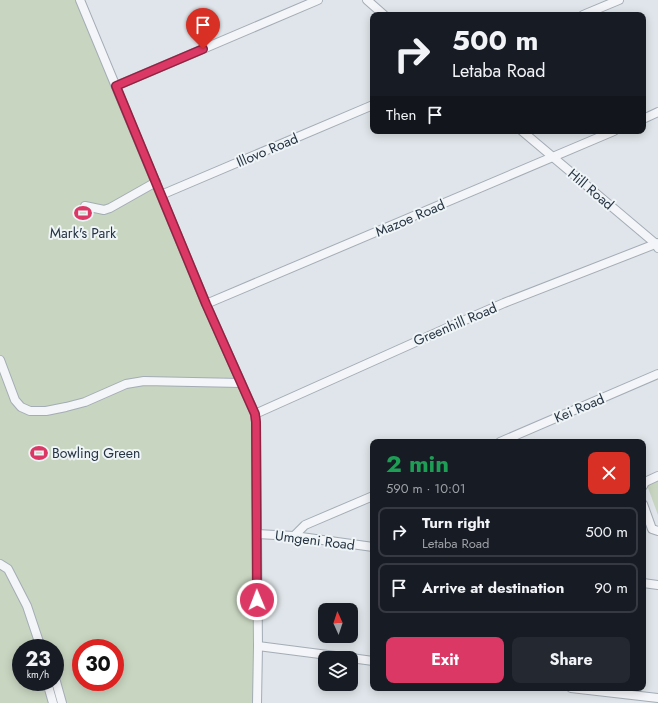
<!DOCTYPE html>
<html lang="en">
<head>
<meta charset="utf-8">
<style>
  :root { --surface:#171b24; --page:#242831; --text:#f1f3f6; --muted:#9ea1a6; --line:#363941; --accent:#dc3865 }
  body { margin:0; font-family:Jost,sans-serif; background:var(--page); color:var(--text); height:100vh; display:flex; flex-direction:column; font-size:15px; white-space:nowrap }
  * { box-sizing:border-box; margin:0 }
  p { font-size:13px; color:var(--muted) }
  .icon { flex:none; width:22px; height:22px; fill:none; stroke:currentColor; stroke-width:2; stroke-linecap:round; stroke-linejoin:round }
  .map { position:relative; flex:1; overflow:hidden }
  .panel { position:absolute; left:370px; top:439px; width:276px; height:252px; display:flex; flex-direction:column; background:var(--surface); border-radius:8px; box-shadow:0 2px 10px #0003 }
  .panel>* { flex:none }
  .banner { position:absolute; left:370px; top:12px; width:276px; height:122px; border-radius:8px; box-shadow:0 2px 10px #0003; background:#171b24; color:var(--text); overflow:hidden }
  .needle { width:26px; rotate:357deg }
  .fabs { position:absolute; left:318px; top:603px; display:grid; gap:8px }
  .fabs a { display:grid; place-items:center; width:40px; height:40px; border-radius:8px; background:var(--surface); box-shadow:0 2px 10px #0003; font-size:20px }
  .speed { position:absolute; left:12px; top:639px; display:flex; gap:8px; font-size:20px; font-weight:700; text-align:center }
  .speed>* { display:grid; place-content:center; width:52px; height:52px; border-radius:50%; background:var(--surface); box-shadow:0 2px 10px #0003; line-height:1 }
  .speed small { font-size:10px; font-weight:400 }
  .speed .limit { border:6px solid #d22; background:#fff; color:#111 }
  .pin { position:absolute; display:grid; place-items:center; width:34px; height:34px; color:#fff; margin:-41px -17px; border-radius:50% 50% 50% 0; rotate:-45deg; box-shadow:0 0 4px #0007 }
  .pin .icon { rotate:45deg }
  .me { position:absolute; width:44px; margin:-22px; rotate:359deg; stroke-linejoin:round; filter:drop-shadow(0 0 3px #0008) }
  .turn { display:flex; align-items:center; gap:14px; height:84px; padding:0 16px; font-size:18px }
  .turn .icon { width:52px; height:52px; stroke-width:2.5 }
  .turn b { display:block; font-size:28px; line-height:34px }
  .then { display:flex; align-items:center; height:38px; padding:0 16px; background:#0003; gap:8px; font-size:15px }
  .round { display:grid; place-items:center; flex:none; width:42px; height:42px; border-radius:8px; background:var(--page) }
  .summary { display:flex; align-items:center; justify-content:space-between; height:68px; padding:0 16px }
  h1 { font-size:24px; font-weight:700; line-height:30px; color:#1e9e55 }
  .cta { display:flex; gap:8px; margin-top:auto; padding:8px 16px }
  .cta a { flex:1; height:46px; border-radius:8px; background:var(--accent); color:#fff; font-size:16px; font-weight:700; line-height:46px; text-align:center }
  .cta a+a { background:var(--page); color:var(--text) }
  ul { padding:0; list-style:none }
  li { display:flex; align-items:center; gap:12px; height:50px; margin:0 8px 6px; padding:0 8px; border:2px solid var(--line); border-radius:8px }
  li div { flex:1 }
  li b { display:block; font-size:15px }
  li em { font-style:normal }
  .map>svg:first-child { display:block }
</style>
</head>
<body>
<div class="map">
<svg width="658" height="703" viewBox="0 0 658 703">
  <rect width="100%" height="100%" fill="#dfe5ea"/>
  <g fill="#c8d5c0" fill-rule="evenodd">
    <path d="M0 0H79L253 422 257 539 254 703H0ZM21 648H55V682H21ZM81 648H115V682H81Z"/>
    <polygon points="658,481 658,515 647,485"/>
  </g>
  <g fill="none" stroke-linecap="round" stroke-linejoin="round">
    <g stroke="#a4acb5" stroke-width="10">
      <g id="minor">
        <polyline points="80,0 206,304 255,414 256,422 258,646 257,703"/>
        <polyline points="367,0 384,15"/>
        <polyline points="583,15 619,0"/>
        <polyline points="116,86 318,0"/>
        <polyline points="643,119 658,112"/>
        <polyline points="522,131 656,244 658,248"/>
        <polyline points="161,195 373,105"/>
        <polyline points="85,206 104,210 110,208 156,182"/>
        <polyline points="206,304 614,131"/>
        <polyline points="0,360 15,400 21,407 30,411 46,411 66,407 85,402 126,384 144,381 241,383"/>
        <polyline points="255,414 458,323 504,303 658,243"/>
        <polyline points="500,442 658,374"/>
        <polyline points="643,486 645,482 658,476"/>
        <polyline points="643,504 652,529 658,531"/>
        <polyline points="257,534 294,536 373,547"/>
        <polyline points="294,536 305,525 373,496"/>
        <polyline points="0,564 8,569 27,606 39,642 43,648"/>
        <polyline points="643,583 658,585"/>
        <polyline points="258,646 351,658"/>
        <polyline points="351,658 373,661"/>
        <polyline points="55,678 62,703"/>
        <polyline points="47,682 53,703"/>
        <polyline points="571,688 658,698"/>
      </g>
    </g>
    <use href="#minor" stroke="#f3f5f8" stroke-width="8"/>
  </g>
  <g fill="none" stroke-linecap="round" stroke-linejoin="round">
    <g stroke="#8f2442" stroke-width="10">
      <polyline id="route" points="203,49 116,86 206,304 255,414 256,422 257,600"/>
    </g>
    <use href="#route" stroke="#dc3865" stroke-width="7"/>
  </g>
  <defs>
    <g id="stadium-bare" transform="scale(1.38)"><path d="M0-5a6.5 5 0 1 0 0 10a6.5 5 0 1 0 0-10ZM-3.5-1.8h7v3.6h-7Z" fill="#dc3865" stroke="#eff4f7" stroke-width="2.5" paint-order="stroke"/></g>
  </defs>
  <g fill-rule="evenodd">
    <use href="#stadium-bare" x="83" y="213"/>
    <use href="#stadium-bare" x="39" y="453"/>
  </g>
  <g text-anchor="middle" stroke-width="4" stroke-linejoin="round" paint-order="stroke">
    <g font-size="14" fill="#263443" stroke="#eff4f7">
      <text transform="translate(267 150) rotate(-23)" y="5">Illovo Road</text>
      <text transform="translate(591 189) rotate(40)" y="5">Hill Road</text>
      <text transform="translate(410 218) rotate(-23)" y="5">Mazoe Road</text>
      <text transform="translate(455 324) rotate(-23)" y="5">Greenhill Road</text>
      <text transform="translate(579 408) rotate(-23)" y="5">Kei Road</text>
      <text transform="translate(315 540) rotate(7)" y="5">Umgeni Road</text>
    </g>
    <g font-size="14" fill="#263443" stroke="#eff4f7">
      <text x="83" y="238">Mark's Park</text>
      <text x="52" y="458" text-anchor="start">Bowling Green</text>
    </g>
  </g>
</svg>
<div class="fabs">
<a><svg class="needle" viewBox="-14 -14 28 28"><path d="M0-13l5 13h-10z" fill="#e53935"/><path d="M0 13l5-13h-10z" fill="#9ea1a6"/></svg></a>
<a><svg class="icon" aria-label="layers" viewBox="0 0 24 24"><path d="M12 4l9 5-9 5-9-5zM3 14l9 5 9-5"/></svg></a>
</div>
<div class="speed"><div>23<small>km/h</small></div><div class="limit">30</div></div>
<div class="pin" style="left:203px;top:49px;background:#d93025"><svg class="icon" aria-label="arrive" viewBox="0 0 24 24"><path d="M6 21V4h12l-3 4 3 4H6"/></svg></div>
<svg class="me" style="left:257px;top:600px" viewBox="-20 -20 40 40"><circle r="17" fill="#dc3865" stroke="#fff" stroke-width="3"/><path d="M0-11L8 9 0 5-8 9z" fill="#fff"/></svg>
<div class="banner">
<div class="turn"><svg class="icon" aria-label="right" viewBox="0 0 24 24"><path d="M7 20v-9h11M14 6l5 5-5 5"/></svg><div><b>500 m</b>Letaba Road</div></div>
<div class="then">Then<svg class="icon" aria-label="arrive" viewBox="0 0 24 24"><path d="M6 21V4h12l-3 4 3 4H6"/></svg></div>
</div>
<section class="panel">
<div class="summary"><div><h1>2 min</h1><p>590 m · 10:01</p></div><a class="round" style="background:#d93025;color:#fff"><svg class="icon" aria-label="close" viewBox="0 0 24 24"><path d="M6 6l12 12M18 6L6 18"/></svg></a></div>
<ul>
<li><svg class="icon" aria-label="right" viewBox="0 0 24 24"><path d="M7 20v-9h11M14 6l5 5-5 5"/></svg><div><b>Turn right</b><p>Letaba Road</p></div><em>500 m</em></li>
<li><svg class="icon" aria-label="arrive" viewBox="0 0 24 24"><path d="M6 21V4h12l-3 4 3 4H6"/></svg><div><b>Arrive at destination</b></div><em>90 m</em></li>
</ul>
<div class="cta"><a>Exit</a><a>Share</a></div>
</section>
</div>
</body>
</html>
